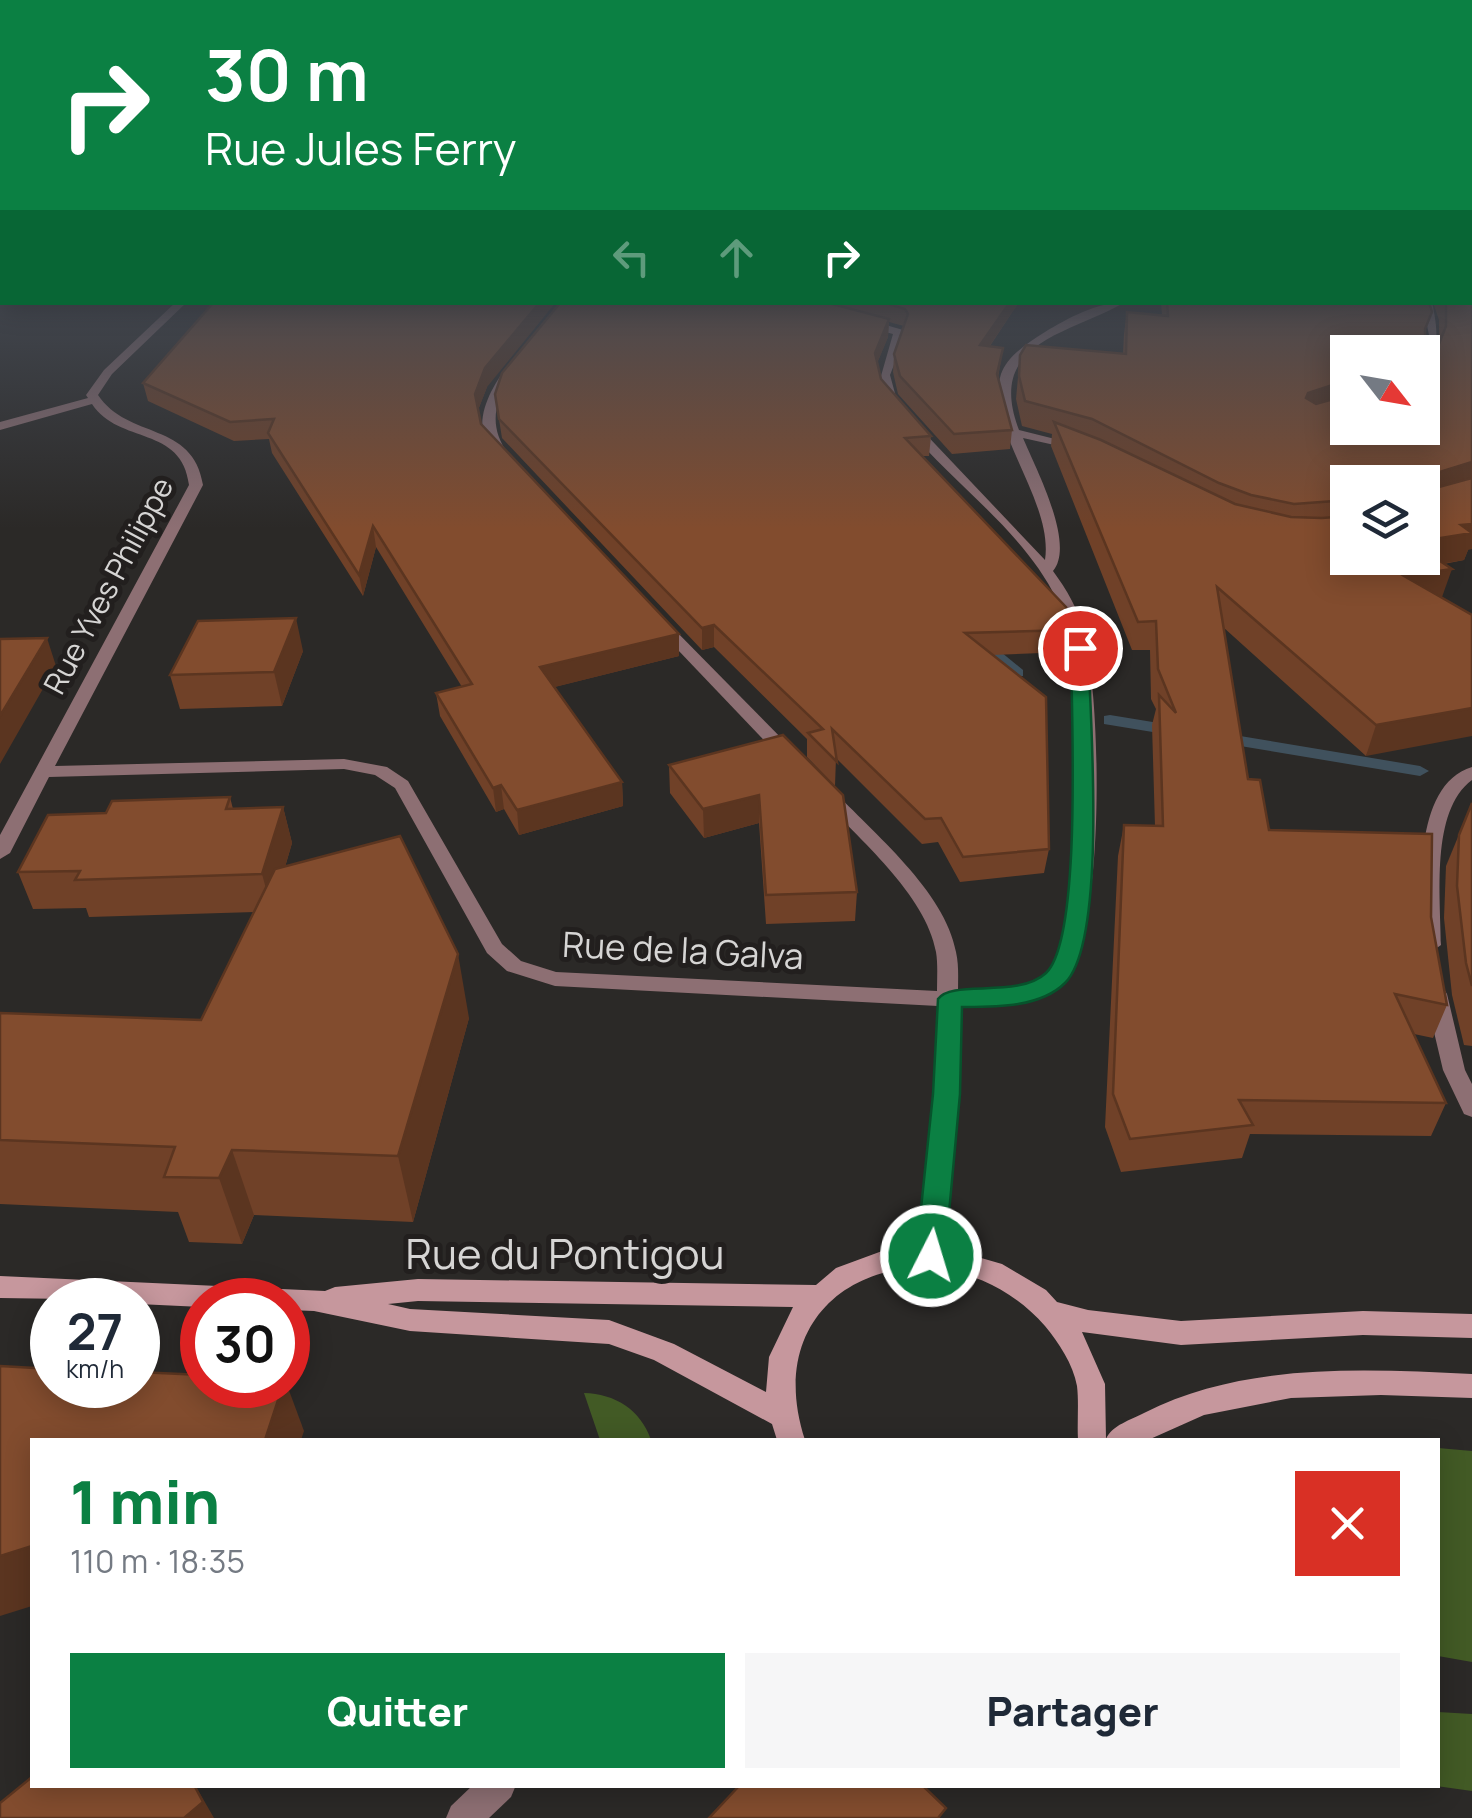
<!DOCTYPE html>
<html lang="fr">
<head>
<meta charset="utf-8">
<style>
  :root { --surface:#fff; --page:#f6f6f7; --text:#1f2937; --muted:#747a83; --accent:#0b8043 }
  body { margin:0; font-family:Manrope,sans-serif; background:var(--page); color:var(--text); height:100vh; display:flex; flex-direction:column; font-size:38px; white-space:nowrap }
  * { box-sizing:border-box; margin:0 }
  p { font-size:32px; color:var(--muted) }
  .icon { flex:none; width:55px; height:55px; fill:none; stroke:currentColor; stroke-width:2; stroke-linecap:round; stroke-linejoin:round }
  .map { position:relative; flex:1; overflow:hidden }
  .side { position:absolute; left:30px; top:1438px; width:1410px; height:350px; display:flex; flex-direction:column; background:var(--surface); border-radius:0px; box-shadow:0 5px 25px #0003 }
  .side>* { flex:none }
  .guide { position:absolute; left:0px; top:0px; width:1472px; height:305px; box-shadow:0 5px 25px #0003; background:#0b8043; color:#fff; overflow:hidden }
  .needle { width:65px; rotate:121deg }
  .controls { position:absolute; left:1330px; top:335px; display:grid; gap:20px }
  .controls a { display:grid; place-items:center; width:110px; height:110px; border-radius:0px; background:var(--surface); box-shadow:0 5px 25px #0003; font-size:50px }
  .speed { position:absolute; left:30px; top:1278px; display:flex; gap:20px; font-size:50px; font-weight:700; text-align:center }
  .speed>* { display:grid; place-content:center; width:130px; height:130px; border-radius:50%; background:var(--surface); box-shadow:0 5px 25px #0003; line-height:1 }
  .speed small { font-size:25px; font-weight:400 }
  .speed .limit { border:15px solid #d22; background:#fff; color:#111 }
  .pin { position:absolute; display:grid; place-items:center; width:85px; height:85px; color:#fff; margin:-42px; border:5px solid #fff; border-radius:50%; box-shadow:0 2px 10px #0007 }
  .me { position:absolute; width:110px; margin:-55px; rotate:5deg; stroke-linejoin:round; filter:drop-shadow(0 0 8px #0008) }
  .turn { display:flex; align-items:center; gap:35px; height:210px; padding:0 40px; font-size:45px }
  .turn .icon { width:130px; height:130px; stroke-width:2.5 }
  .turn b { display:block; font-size:70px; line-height:85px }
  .lanes { display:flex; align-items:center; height:95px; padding:0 40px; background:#0003; justify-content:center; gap:50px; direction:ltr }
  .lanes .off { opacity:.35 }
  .round { display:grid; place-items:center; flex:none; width:105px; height:105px; border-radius:0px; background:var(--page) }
  .head { display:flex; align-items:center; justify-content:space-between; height:170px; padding:0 40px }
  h1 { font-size:60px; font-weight:800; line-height:75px; color:var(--accent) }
  .primary-button { display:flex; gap:20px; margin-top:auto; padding:20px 40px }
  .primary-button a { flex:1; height:115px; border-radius:0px; background:var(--accent); color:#fff; font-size:40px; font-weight:800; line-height:115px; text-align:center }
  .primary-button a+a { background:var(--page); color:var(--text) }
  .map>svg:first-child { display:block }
</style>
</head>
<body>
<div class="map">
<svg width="1472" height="1818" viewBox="0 0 1472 1818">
  <rect width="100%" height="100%" fill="#2b2927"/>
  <g fill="#425a25">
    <path d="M584 1393C615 1394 640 1409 651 1440H600Z"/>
    <polygon points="1438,1448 1472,1451 1472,1662 1438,1656"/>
    <polygon points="1438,1712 1472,1714 1472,1791 1429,1785 1438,1785"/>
  </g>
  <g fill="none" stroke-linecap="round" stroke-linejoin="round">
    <g fill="#40515d" fill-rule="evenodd">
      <polygon points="979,634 1023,670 1023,676 1011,676 973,642 973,636"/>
      <polygon points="1110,715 1177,726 1186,731 1177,736 1104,724 1104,716"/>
      <polygon points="1216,732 1420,766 1429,771 1420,776 1210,741 1207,737 1210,733"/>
    </g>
    <g fill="#8d6f73" fill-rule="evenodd">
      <path d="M176 302H187L112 374 98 395C128 440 193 421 203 485L55 766 344 759 387 767 408 781 502 944 521 961 556 972 937 991C937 978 938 964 936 952 926 895 858 838 820 797L817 793 826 788 832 789C873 833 945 891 956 952 959 965 958 979 958 992 987 992 1024 996 1046 974 1089 929 1085 656 1057 600 1025 533 956 486 908 429L918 426 1045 560C1054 500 984 429 1001 374 1008 355 1029 342 1045 332 1068 318 1098 302 1125 302 1069 335 985 341 1019 430L1083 446 1077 450 1023 438C1035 467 1076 544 1053 571 1067 590 1078 609 1084 632 1101 698 1106 924 1066 978 1043 1009 993 1007 959 1007L961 1046 944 1256 940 1264 931 1267 922 1264 918 1256 939 1046 938 1006 555 986 507 971 487 953 395 788 375 775 344 769 49 777 10 853 0 859V835L189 485C182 425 119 445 92 404L0 430V422L88 398 86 395 104 370Z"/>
      <polygon points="812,302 822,302 821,306 903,330 903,342 890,375 899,408 891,408 879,383 893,334 825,316 811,309"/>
      <path d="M1422 302H1432C1437 326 1442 354 1422 372V352L1429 335Z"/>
      <path d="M510 363 520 365C497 395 485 421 508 454L502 458C464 434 489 389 510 363Z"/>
      <polygon points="662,620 667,622 794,751 797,755 794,759 782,759 657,628 657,622"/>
      <path d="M1472 767V780C1430 811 1441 898 1441 945L1431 952 1421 945C1422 894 1411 786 1472 767Z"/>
      <polygon points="1436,987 1444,989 1447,994 1465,1070 1472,1084 1472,1117 1464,1114 1443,1070 1425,994 1428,989"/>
    </g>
    <polygon fill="#8d6f73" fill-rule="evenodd" points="473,1785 516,1785 511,1797 489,1818 446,1818 451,1806"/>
    <path fill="#c6979d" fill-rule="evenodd" d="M893 1247H943L1002 1264 1046 1290 1057 1302 1088 1310 1181 1321 1363 1311 1472 1314V1338L1363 1335 1181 1345 1082 1332 1105 1384 1106 1439C1112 1425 1131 1420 1144 1413 1244 1362 1363 1369 1472 1374V1398L1381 1395 1291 1398 1204 1415 1148 1440H1078C1077 1423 1079 1403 1077 1386 1073 1364 1059 1343 1045 1326 945 1212 751 1275 805 1440H777L772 1424 654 1360 609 1344 410 1331 314 1311 288 1310V1300H202V1307L138 1304V1300L0 1298V1276L325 1291 335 1287 418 1279 816 1285 836 1268ZM418 1301 793 1307 769 1357 766 1392 674 1344 609 1320 410 1309 388 1304Z"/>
  </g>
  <g fill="#704128" fill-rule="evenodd">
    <polygon points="561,302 1019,302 990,346 1003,348 998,378 1012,430 1010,449 952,454 898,394 893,372 894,354 904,326 889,322 888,337 877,363 881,379 931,436 929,456 922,456 1071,630 1067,652 992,655 1049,849 1044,873 960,882 938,842 922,844 836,758 835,786 807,757 807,739 714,647 702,650 502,438 495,394"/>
    <path d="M1161 302H1429L1425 335V349L1429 352 1439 343V320L1433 302H1470L1468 550 1464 560 1444 564 1442 597H1440L1366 756 1223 627 1248 779 1269 830 1431 917 1447 1005 1433 1038 1414 1034 1446 1103 1431 1136 1250 1134 1242 1158 1121 1172 1105 1127 1118 856 1124 825 1155 826 1152 725 1156 709 1151 699 1150 650H1132L1051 446 1052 434 1022 426 1016 399 1020 355 1123 354 1124 334 1127 312 1162 315ZM1348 352 1422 428H1348ZM1348 482 1422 558H1348Z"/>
    <polygon points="143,383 487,387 478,410 481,424 679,656 554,687 622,782 623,806 519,835 504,809 496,812 440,716 436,693 462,687 376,547 363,596 272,453 269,439 234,441 148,401"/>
    <polygon points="303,651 282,706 180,709 170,675"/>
    <polygon points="783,735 857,892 855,921 766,924 759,823 704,838 670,793 669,765"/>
    <polygon points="230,797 233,809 283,807 292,843 285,867 469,1018 413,1222 254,1215 242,1244 189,1242 178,1212 0,1204 0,1013 201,1020 255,912 89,917 86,908 33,909 18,872 106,813"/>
    <polygon points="1472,803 1472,1046 1464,1045 1452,995 1444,918 1446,866"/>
  </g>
  <g fill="#5b3520">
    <polygon points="540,302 556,302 487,387 477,413 475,394 485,368"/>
    <polygon points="1010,302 1019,302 978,363 980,345"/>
    <polygon points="889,319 888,337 874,371 875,353"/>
    <polygon points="1348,380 1348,400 1302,417 1306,398 1308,393"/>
    <polygon points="1472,462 1472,482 1422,501 1427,476"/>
    <polygon points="1472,524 1472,549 1468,550 1464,560 1404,570 1422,558 1422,541 1461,525"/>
    <polygon points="373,526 376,547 363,596 359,575"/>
    <polygon points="1452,569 1442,597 1394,604 1404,576"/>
    <polygon points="296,618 303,651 282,706 274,672"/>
    <polygon points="714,625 714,647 702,650 702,628"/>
    <polygon points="679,634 679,656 543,690 540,667"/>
    <polygon points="47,638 56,666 0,764 0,716"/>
    <polygon points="1472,708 1472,736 1366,756 1376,725"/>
    <polygon points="622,782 623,806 519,835 517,810"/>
    <polygon points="501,785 504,809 496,812 493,788"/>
    <polygon points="759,795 759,823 704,838 703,809"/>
    <polygon points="283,807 292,843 272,911 262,874"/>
    <polygon points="458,954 469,1018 413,1222 398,1156"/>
    <polygon points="232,1150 254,1215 242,1244 219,1178"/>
    <polygon points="283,1385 287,1385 304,1431 301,1440 265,1440"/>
    <polygon points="32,1546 32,1606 0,1616 0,1556"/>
    <polygon points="194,1785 195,1785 214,1818 184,1818"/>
  </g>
  <g fill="#824c2e" stroke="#5b3520" stroke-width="2.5" fill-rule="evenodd">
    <path d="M1470 275H1472V462L1427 476V486L1432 489 1472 478V524L1461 525 1472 533 1422 541V482H1348V500L1294 504 1251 495 1219 483 1092 419 1025 401 1019 376 1020 355 1026 345 1126 354 1127 312 1168 316 1167 302H1429L1432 312 1425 329V349L1429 352 1439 344 1446 326V302H1470ZM1348 352H1422V428H1348V395L1316 404 1306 398 1308 393 1348 380Z"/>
    <polygon points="214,302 540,302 485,368 475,394 481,424 679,634 540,667 622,782 517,810 501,785 493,788 436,693 472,684 373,526 359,575 268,433 274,419 230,422 143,383"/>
    <polygon points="561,302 825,302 889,319 875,353 881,379 931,436 905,438 1066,607 1071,630 965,633 1046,697 1049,849 963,857 941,818 925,819 832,729 837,762 808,733 823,729 714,625 702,628 499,419 495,394 502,373"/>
    <polygon points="882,302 1010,302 980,345 1003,348 997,374 1012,430 954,434 900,376 894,354 908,314 905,309"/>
    <polygon points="1054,422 1101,440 1235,504 1291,517 1322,518 1348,516 1348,558 1422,558 1422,549 1452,569 1404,576 1472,615 1472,708 1376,725 1217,587 1248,779 1260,780 1269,830 1432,834 1431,917 1447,1005 1395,994 1446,1103 1239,1100 1253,1125 1130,1139 1113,1094 1124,825 1163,826 1159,695 1176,713 1158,669 1156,621 1138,622"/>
    <polygon points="296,618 274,672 170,675 198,621"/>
    <polygon points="47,638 0,716 0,639"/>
    <polygon points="783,735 843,795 857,892 766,895 759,795 703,809 669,765"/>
    <polygon points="230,797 226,809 283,807 262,874 75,880 80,871 18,872 48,815 106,813 112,801"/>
    <polygon points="1472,803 1472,986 1466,963 1457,886 1459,835"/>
    <polygon points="400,836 458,954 398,1156 232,1150 219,1178 164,1177 175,1147 0,1140 0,1013 201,1020 275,869"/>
    <polygon points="0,1366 52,1369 52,1385 138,1385 138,1372 202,1375 202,1385 283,1385 265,1440 32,1440 32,1546 0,1556"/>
    <polygon points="32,1777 32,1785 194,1785 203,1802 184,1818 0,1818 0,1803"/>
    <polygon points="740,1785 922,1785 946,1808 938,1818 709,1818"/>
  </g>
  <linearGradient id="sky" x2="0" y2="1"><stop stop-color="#181715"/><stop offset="0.52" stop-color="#444952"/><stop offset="1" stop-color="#444952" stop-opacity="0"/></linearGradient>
  <rect width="1472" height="529" fill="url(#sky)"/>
  <path fill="#0b8043" stroke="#07532c" stroke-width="2.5" d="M1080 643 1088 648C1090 713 1108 940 1065 983 1040 1008 994 1007 962 1007L960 1094 945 1256 941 1265 931 1268 920 1265 916 1256 933 1094 938 999C952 979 1018 999 1046 973 1083 938 1071 706 1071 648Z"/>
  <g text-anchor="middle" stroke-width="10" stroke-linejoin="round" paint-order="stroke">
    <g font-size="30" fill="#d6d5d4" stroke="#221f1e">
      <text transform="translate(109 586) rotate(-62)" y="10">Rue Yves Philippe</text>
    </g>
    <g font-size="35" fill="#d6d5d4" stroke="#221f1e">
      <text transform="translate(683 951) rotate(3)" y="12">Rue de la Galva</text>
    </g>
    <g font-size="42" fill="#d6d5d4" stroke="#221f1e">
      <text x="565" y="1269">Rue du Pontigou</text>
    </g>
  </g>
</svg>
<div class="controls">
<a><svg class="needle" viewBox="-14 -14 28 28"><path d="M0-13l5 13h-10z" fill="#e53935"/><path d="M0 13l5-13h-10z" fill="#747a83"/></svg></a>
<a><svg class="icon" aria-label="layers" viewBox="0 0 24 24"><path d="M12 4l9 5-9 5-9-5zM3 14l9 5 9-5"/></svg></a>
</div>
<div class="speed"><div>27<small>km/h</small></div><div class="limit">30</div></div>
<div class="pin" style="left:1080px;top:648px;background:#d93025"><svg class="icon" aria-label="arrive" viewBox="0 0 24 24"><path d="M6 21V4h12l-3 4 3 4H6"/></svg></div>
<svg class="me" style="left:931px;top:1256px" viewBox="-20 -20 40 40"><circle r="17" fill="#0b8043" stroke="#fff" stroke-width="3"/><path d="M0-11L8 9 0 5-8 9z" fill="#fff"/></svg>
<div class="guide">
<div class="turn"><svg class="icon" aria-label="right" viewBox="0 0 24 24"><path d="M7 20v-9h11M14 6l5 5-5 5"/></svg><div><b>30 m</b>Rue Jules Ferry</div></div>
<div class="lanes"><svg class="icon off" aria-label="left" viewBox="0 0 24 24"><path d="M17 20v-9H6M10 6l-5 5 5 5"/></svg><svg class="icon off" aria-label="ahead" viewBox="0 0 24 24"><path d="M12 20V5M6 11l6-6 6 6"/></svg><svg class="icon" aria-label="right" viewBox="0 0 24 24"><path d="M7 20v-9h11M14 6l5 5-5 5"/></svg></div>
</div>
<section class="side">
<div class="head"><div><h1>1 min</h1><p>110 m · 18:35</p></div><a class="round" style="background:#d93025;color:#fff"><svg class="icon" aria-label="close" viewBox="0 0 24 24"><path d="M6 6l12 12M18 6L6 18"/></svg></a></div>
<div class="primary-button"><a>Quitter</a><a>Partager</a></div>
</section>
</div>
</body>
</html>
